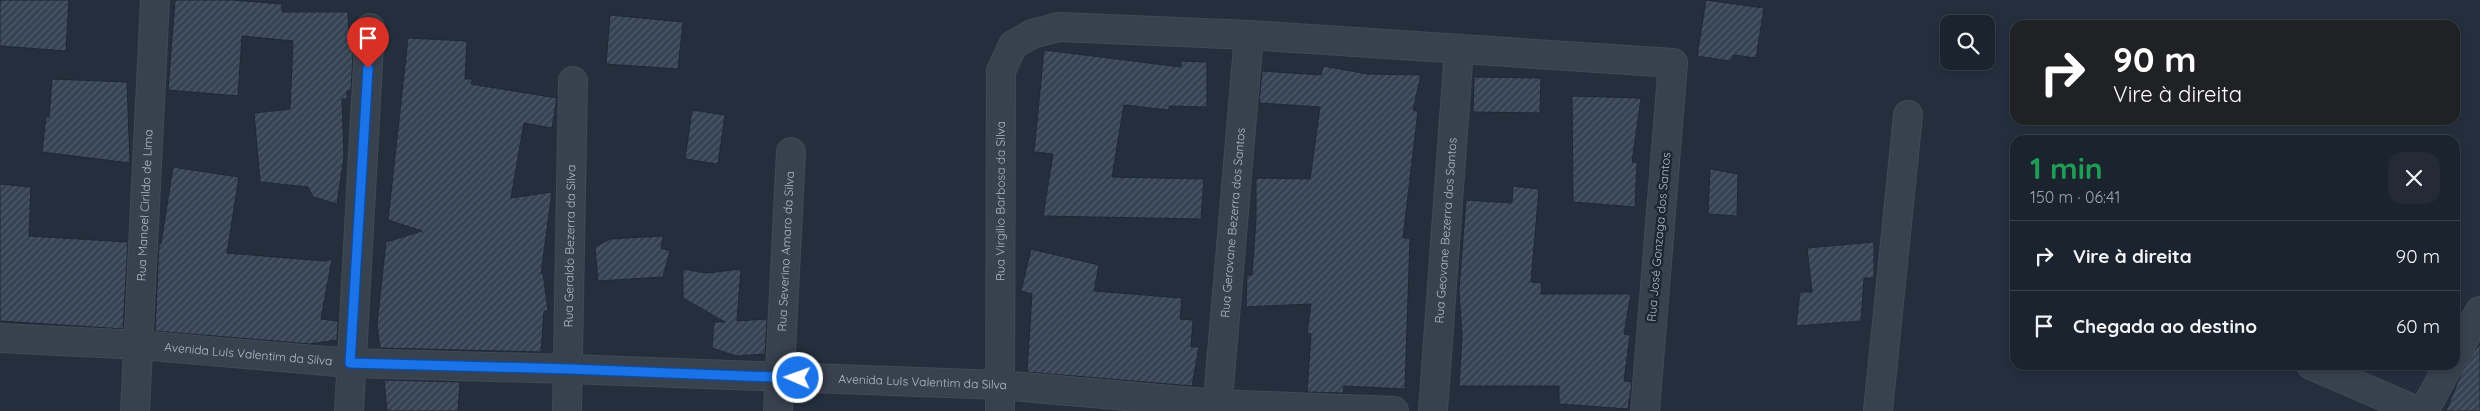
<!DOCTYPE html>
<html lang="pt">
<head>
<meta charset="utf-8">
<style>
  :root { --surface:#1b232e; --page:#242b36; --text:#f1f3f6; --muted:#a0a4aa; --line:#39404a }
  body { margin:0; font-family:Quicksand,sans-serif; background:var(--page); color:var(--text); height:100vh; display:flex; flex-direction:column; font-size:19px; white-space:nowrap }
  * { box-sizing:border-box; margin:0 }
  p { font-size:16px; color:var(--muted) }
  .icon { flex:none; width:28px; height:28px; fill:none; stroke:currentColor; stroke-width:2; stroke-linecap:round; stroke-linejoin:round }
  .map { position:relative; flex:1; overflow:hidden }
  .drawer { position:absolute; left:2010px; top:135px; width:450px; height:235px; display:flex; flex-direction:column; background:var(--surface); border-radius:15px; box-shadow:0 2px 8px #0003,0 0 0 1px var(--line) }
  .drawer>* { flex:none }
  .top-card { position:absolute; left:2010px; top:20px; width:450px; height:105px; border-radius:15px; box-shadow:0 2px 8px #0003,0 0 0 1px var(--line); background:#202124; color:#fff; overflow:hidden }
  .fabs { position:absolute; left:1940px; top:15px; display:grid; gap:10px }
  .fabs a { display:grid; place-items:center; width:55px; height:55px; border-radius:10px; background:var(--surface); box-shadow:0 2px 8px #0003,0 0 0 1px var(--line); font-size:25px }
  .pin { position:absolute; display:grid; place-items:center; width:42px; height:42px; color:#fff; margin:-51px -21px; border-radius:50% 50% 50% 0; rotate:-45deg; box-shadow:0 0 5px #0007 }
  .pin .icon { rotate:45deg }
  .me { position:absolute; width:55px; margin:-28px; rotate:272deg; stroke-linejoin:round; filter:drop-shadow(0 0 4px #0008) }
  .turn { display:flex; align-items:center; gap:18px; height:105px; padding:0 20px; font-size:22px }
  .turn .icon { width:65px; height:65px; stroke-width:2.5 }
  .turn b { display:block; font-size:35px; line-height:42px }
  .round { display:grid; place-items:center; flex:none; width:52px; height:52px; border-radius:15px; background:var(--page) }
  .headline { display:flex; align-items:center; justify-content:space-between; height:85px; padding:0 20px }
  h1 { font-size:30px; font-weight:700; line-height:38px; color:#1e9e55 }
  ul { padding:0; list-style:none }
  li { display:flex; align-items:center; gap:15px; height:70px; padding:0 20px; border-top:1px solid var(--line) }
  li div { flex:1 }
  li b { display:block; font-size:19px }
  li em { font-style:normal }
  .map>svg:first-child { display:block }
</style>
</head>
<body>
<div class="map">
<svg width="2480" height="411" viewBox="0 0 2480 411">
  <defs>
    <pattern id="building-hatch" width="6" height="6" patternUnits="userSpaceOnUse" patternTransform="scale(1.25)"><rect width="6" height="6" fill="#364354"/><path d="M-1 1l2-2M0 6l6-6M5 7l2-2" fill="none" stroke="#515c6b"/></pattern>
  </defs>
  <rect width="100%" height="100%" fill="#242f3e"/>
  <g fill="url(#building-hatch)" stroke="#1f2835">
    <polygon points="0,0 69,0 66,51 0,46"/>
    <polygon points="175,0 233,0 282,4 282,12 348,12 349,36 354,36 351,91 347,91 347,99 342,99 344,157 337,204 313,197 308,187 260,182 254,113 290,109 293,41 242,36 238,96 168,90"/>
    <polygon points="1706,0 1764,8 1756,58 1734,55 1730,61 1697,56"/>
    <polygon points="610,15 683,22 678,69 606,64"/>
    <polygon points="408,38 467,41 465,79 473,79 471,84 557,98 552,128 524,123 511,198 552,192 541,274 543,273 548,311 544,311 541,352 380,348 377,324 386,242 422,231 388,220"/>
    <polygon points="1044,50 1181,67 1181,61 1207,62 1207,107 1169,106 1169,110 1124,105 1112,177 1204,179 1201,219 1043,216 1053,154 1034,152"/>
    <polygon points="1323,66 1368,74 1421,75 1413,110 1418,111 1403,238 1410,238 1405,389 1344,386 1343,393 1307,392 1311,334 1307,333 1311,304 1246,307 1247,275 1252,275 1256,219 1256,178 1310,179 1320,107 1259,103 1262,71 1321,75"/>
    <polygon points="1474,77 1541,78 1540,113 1473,112"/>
    <polygon points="52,79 127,82 130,163 42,152 46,117 49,117"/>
    <polygon points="1572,96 1641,98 1632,162 1637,162 1635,207 1573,202"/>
    <polygon points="692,110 725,115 718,164 685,159"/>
    <polygon points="173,167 239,177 227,253 325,261 332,259 321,319 338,321 337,340 310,344 155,331 159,244 161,244"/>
    <polygon points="1710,169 1738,174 1737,216 1708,214"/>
    <polygon points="0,184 31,187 29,236 128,242 123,329 0,321"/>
    <polygon points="1513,186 1539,189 1531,282 1542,283 1541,294 1631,294 1624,334 1630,335 1624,381 1632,382 1628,409 1559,404 1559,386 1459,386 1462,336 1459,290 1466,200 1512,203"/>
    <polygon points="663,236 661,248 670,251 663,277 598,281 595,247 610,239"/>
    <polygon points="1874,242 1874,278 1864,278 1861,321 1796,326 1800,292 1812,292 1807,248"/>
    <polygon points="1031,249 1099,265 1094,291 1182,298 1180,319 1193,320 1191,347 1199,347 1192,386 1027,372 1032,294 1021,291"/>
    <polygon points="683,269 707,273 741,269 737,321 767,319 765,354 736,356 712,348 714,322 725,322 683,298"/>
    <polygon points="2480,343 2480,411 2446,411 2464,367"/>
    <polygon points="384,380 460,382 458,411 387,411"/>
  </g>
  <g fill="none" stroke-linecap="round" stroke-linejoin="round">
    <g stroke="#414a57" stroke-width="30">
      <g id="minor">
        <path id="s1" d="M0 338 140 345 350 363 569 369 1001 385 1217 404 1394 411"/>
        <polyline points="2455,355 2480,311"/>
        <polyline points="2311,365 2417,411"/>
        <path id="s2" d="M135 411 155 0"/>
        <polyline points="349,411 370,28"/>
        <path id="s3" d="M567 411 573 81"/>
        <path id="s4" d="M778 411 791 152"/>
        <path id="s5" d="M1000 411 1001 71 1013 45 1032 34 1059 27 1249 35 1673 63 1645 411"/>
        <path id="s6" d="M1217 411 1249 35"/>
        <path id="s7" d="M1433 411 1459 49"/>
        <polyline points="1878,411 1908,115"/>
        <polyline points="2424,411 2449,365"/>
      </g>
    </g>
    <use href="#minor" stroke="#38414e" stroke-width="28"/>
  </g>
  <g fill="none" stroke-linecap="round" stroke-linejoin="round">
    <g stroke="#114b97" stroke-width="12">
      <polyline id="route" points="368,68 350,363 569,369 798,378"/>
    </g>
    <use href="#route" stroke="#1a73e8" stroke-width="9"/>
  </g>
  <g text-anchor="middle" stroke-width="5" stroke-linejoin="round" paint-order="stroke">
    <g font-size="12" fill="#b4bcc9" stroke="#1d2633">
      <text dy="4" stroke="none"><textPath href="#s5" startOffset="210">Rua Virgilio Barbosa da Silva</textPath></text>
      <text dy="4" stroke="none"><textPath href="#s2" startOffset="206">Rua Manoel Cirildo de Lima</textPath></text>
      <text dy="4" stroke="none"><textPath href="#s6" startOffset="189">Rua Gerovane Bezerra dos Santos</textPath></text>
      <text dy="4" stroke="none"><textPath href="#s7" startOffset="181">Rua Geovane Bezerra dos Santos</textPath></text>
      <text transform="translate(1659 237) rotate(-85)" y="4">Rua José Gonzaga dos Santos</text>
      <text dy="4" stroke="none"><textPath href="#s3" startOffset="165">Rua Geraldo Bezerra da Silva</textPath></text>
      <text dy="4" stroke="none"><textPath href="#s4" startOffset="160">Rua Severino Amaro da Silva</textPath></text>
      <text dy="4" stroke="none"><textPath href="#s1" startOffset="249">Avenida LuIs Valentim da Silva</textPath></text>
      <text dy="4" stroke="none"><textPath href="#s1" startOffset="924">Avenida LuIs Valentim da Silva</textPath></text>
    </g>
  </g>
</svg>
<div class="fabs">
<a><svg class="icon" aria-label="search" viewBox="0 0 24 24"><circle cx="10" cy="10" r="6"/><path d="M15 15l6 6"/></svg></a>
</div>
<div class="pin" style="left:368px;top:68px;background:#d93025"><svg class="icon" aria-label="arrive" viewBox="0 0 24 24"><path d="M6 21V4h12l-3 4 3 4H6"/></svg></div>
<svg class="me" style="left:798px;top:378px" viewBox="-20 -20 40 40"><circle r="17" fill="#1a73e8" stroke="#fff" stroke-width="3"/><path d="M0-11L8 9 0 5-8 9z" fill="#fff"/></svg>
<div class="top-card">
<div class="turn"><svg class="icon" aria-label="right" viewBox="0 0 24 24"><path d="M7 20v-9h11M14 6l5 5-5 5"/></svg><div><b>90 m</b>Vire à direita</div></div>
</div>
<section class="drawer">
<div class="headline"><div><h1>1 min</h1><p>150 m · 06:41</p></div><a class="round"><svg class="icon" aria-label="close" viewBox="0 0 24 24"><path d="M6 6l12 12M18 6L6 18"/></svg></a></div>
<ul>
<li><svg class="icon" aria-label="right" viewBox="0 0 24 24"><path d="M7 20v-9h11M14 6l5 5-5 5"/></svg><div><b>Vire à direita</b></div><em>90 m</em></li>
<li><svg class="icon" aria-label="arrive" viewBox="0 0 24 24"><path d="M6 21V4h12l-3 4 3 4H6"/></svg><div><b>Chegada ao destino</b></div><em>60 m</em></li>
</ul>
</section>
</div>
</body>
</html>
